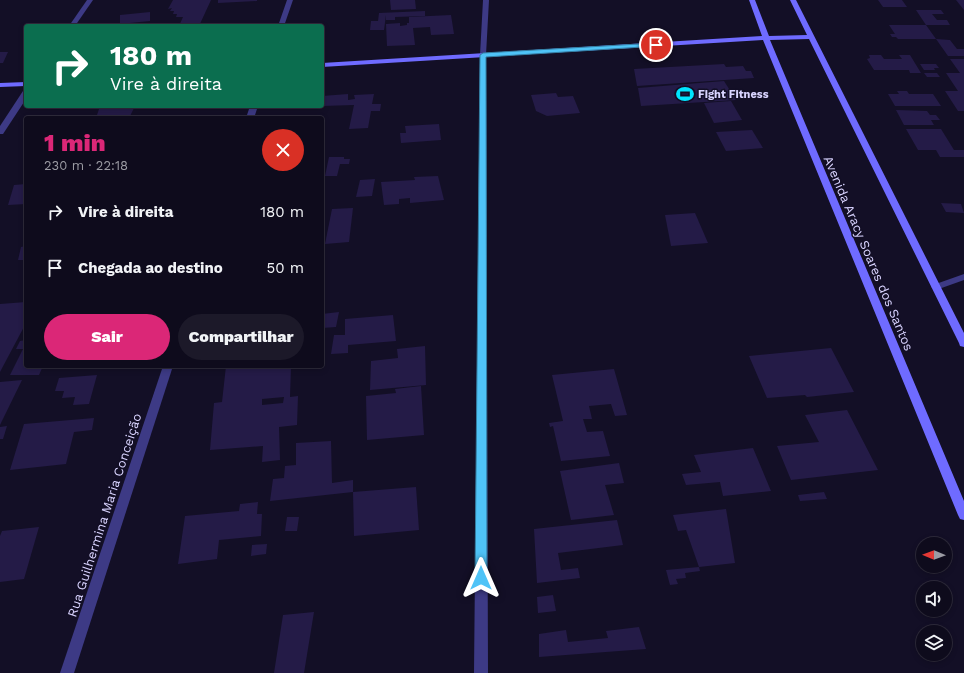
<!DOCTYPE html>
<html lang="pt">
<head>
<meta charset="utf-8">
<style>
  :root { --surface:#0e0b1c; --page:#1c1929; --text:#f1f3f6; --muted:#9b9ba3; --line:#2e2b3b; --accent:#db2777 }
  body { margin:0; font-family:"Work Sans",sans-serif; background:var(--page); color:var(--text); height:100vh; display:flex; flex-direction:column; font-size:15px; white-space:nowrap }
  * { box-sizing:border-box; margin:0 }
  p { font-size:13px; color:var(--muted) }
  .icon { flex:none; width:22px; height:22px; fill:none; stroke:currentColor; stroke-width:2; stroke-linecap:round; stroke-linejoin:round }
  .map { position:relative; flex:1; overflow:hidden }
  .panel { position:absolute; left:24px; top:116px; width:300px; height:252px; display:flex; flex-direction:column; background:var(--surface); border-radius:4px; box-shadow:0 2px 6px #0003,0 0 0 1px var(--line) }
  .panel>* { flex:none }
  .hud { position:absolute; left:24px; top:24px; width:300px; height:84px; border-radius:4px; box-shadow:0 2px 6px #0003,0 0 0 1px var(--line); background:#0b6e4f; color:#fff; overflow:hidden }
  .needle { width:26px; rotate:271deg }
  .buttons { position:absolute; left:916px; top:537px; display:grid; gap:8px }
  .buttons a { display:grid; place-items:center; width:36px; height:36px; border-radius:50%; background:var(--surface); box-shadow:0 2px 6px #0003,0 0 0 1px var(--line); font-size:20px }
  .pin { position:absolute; display:grid; place-items:center; width:34px; height:34px; color:#fff; margin:-17px; border:2px solid #fff; border-radius:50%; box-shadow:0 1px 4px #0007 }
  .me { position:absolute; width:44px; margin:-22px; rotate:0deg; stroke-linejoin:round; filter:drop-shadow(0 0 3px #0008) }
  .turn { display:flex; align-items:center; gap:14px; height:84px; padding:0 20px; font-size:18px }
  .turn .icon { width:52px; height:52px; stroke-width:2.5 }
  .turn b { display:block; font-size:28px; line-height:34px }
  .round { display:grid; place-items:center; flex:none; width:42px; height:42px; border-radius:21px; background:var(--page) }
  .summary { display:flex; align-items:center; justify-content:space-between; height:68px; padding:0 20px }
  h1 { font-size:24px; font-weight:800; line-height:30px; color:var(--accent) }
  .cta { display:flex; gap:8px; margin-top:auto; padding:8px 20px }
  .cta a { flex:1; height:46px; border-radius:24px; background:var(--accent); color:#fff; font-size:16px; font-weight:800; line-height:46px; text-align:center }
  .cta a+a { background:var(--page); color:var(--text) }
  ul { padding:0; list-style:none }
  li { display:flex; align-items:center; gap:12px; height:56px; padding:0 20px }
  li div { flex:1 }
  li b { display:block; font-size:15px }
  li em { font-style:normal }
  .map>svg:first-child { display:block }
</style>
</head>
<body>
<div class="map">
<svg width="964" height="673" viewBox="0 0 964 673">
  <rect width="100%" height="100%" fill="#130f26"/>
  <g fill="#241b47" fill-rule="evenodd">
    <polygon points="173,0 211,0 199,26 179,26 183,17 176,17 177,14 173,14 174,11 170,11 172,8 168,9"/>
    <polygon points="218,0 257,0 257,1 218,3"/>
    <polygon points="390,0 415,0 416,9 391,10"/>
    <polygon points="878,0 902,0 907,7 883,7"/>
    <polygon points="956,0 964,0 964,10"/>
    <polygon points="916,10 941,10 944,14 932,14 937,20 947,20 950,25 926,25"/>
    <polygon points="425,11 425,16 395,17 395,20 386,20 386,15 384,30 370,30 371,21 378,21 379,13"/>
    <polygon points="150,12 150,21 120,24 120,15"/>
    <polygon points="451,15 454,34 431,35 430,27 413,28 415,45 387,46 386,24 400,23 400,26 407,25 407,23 409,23 409,17"/>
    <polygon points="889,25 926,25 936,39 898,39 896,37 892,37 890,34 895,34"/>
    <polygon points="936,39 950,40 957,49 964,49 964,56 948,56"/>
    <polygon points="0,52 8,52 3,63 0,63"/>
    <polygon points="869,55 881,55 884,59 902,59 899,55 910,55 921,73 910,73 909,70 874,70 867,59 870,58"/>
    <polygon points="950,59 964,59 964,111 958,111 945,91 958,91 946,73 960,73"/>
    <polygon points="724,64 726,67 743,66 746,71 751,71 754,78 637,86 634,69"/>
    <polygon points="920,64 936,64 939,68 934,68 935,70 924,70"/>
    <polygon points="924,73 937,73 940,77 927,77"/>
    <polygon points="724,81 736,100 641,106 638,88"/>
    <polygon points="897,91 907,91 909,94 933,94 941,106 895,106 888,94 899,94"/>
    <polygon points="556,93 558,97 573,96 580,113 547,116 536,111 531,95"/>
    <polygon points="348,94 348,100 355,99 354,95 374,94 372,104 381,104 380,111 371,111 368,128 349,129 354,105 322,106 322,96"/>
    <polygon points="731,101 742,120 714,123 704,103"/>
    <polygon points="100,106 135,106 129,118 80,118 81,116 97,115"/>
    <polygon points="896,110 927,111 930,115 936,115 940,120 931,120 934,125 904,125"/>
    <polygon points="439,124 441,140 401,143 400,133 406,133 405,126"/>
    <polygon points="906,129 941,129 954,150 964,150 964,157 940,157 936,150 918,150"/>
    <polygon points="752,130 763,148 726,151 716,132"/>
    <polygon points="329,157 344,157 344,159 350,159 349,164 340,164 337,176 325,176"/>
    <polygon points="438,176 444,200 410,203 410,198 399,199 399,204 384,205 381,182 415,180 414,177"/>
    <polygon points="375,179 372,196 356,197 360,180"/>
    <polygon points="26,184 26,204 8,205 14,185"/>
    <polygon points="941,203 961,204 964,213 946,212"/>
    <polygon points="353,208 349,242 325,244 332,209"/>
    <polygon points="695,213 708,243 671,246 665,215"/>
    <polygon points="26,246 26,260 18,260 21,247"/>
    <polygon points="26,302 26,323 0,372 0,304"/>
    <polygon points="339,312 336,327 322,328 322,314"/>
    <polygon points="393,315 396,341 348,345 348,353 331,354 334,335 345,335 345,319"/>
    <polygon points="26,340 26,366 43,366 39,375 10,375 23,349 16,349 20,341"/>
    <polygon points="425,346 426,385 370,390 371,361 398,358 397,349"/>
    <polygon points="831,348 854,392 807,397 805,395 767,398 749,356"/>
    <path d="M226 366H291L290 397 298 396 297 425 279 427 280 460 262 462 263 446 210 450 214 403 222 402ZM284 397 283 403 262 405V399Z"/>
    <polygon points="614,369 627,415 615,416 611,404 589,406 592,419 583,419 587,432 603,431 610,456 561,461 553,426 550,427 549,423 563,421 552,375"/>
    <polygon points="97,375 89,404 73,405 75,397 62,398 64,391 55,391 59,378"/>
    <polygon points="22,380 0,425 0,382"/>
    <polygon points="421,386 424,435 367,440 366,396 396,393 395,389"/>
    <polygon points="847,410 878,470 791,480 777,446 819,442 805,415"/>
    <polygon points="94,418 92,430 74,432 66,464 10,470 24,424"/>
    <polygon points="7,426 3,439 0,439 0,427"/>
    <polygon points="331,441 332,483 353,480 353,492 416,487 419,530 354,536 353,492 270,501 273,479 284,478 285,466 296,465 296,443"/>
    <polygon points="753,448 771,491 723,496 720,482 686,485 682,474 701,472 694,455"/>
    <polygon points="619,463 624,483 605,485 614,515 571,520 560,471"/>
    <polygon points="824,492 827,499 800,501 798,495"/>
    <polygon points="258,502 257,514 262,514 261,536 219,540 217,559 178,564 185,516 239,511 240,504"/>
    <polygon points="726,509 735,563 699,567 686,530 678,531 673,515"/>
    <polygon points="287,517 299,517 297,531 285,531"/>
    <polygon points="617,520 623,545 558,553 561,570 578,568 580,578 537,583 534,529"/>
    <polygon points="39,527 24,579 0,582 0,536 2,531"/>
    <polygon points="267,544 266,554 251,556 252,545"/>
    <polygon points="699,567 700,571 685,573 686,578 676,579 678,584 670,585 666,570"/>
    <polygon points="553,595 556,611 538,613 537,597"/>
    <polygon points="314,612 304,673 274,673 283,615"/>
    <polygon points="639,627 646,649 539,657 539,634 566,630 568,642 608,638 606,631"/>
  </g>
  <g fill="none" stroke-linecap="round" stroke-linejoin="round">
    <g fill="#3d3a85" fill-rule="evenodd">
      <polygon points="87,0 93,0 75,26 69,26"/>
      <polygon points="287,0 293,0 284,26 278,26"/>
      <polygon points="483,0 489,0 486,55 488,673 474,673 480,55"/>
      <polygon points="23,91 26,91 26,99 3,134 0,134 0,126"/>
      <polygon points="250,106 258,106 254,118 246,118"/>
      <polygon points="964,274 964,280 936,290 931,287 933,285"/>
      <polygon points="163,366 173,366 74,673 60,673"/>
    </g>
    <g fill="#6f6bff" fill-rule="evenodd">
      <polygon points="749,0 755,0 769,36 807,35 790,0 796,0 964,333 964,347 960,346 959,343 809,39 770,40 964,501 964,520 960,519 958,515 763,40 322,67 322,63 762,36"/>
      <polygon points="26,82 26,86 0,87 0,83"/>
    </g>
  </g>
  <polygon fill="#4fc3f7" stroke="#337fa1" points="656,43 659,45 658,46 486,57 487,578 485,581 481,583 477,581 475,578 480,55 483,53"/>
  <defs>
    <g id="stadium-bare" transform="scale(1.38)"><path d="M0-5a6.5 5 0 1 0 0 10a6.5 5 0 1 0 0-10ZM-3.5-1.8h7v3.6h-7Z" fill="#00e5ff" stroke="#130f26" stroke-width="2.5" paint-order="stroke"/></g>
  </defs>
  <g fill-rule="evenodd">
    <use href="#stadium-bare" x="685" y="94"/>
  </g>
  <g text-anchor="middle" stroke-width="3" stroke-linejoin="round" paint-order="stroke">
    <g font-size="11" font-weight="bold" fill="#d9d4ff" stroke="#130f26" text-anchor="start">
      <text x="698" y="98">Fight Fitness</text>
    </g>
    <g font-size="13" fill="#d9d4ff" stroke="#130f26">
      <text transform="translate(869 253) rotate(67)" y="5">Avenida Aracy Soares dos Santos</text>
      <text transform="translate(104 515) rotate(-72)" y="5">Rua Guilhermina Maria Conceição</text>
    </g>
  </g>
</svg>
<div class="buttons">
<a><svg class="needle" viewBox="-14 -14 28 28"><path d="M0-13l5 13h-10z" fill="#e53935"/><path d="M0 13l5-13h-10z" fill="#9b9ba3"/></svg></a>
<a><svg class="icon" aria-label="sound" viewBox="0 0 24 24"><path d="M4 9h4l5-4v14l-5-4H4zM17 9q2 3 0 6"/></svg></a>
<a><svg class="icon" aria-label="layers" viewBox="0 0 24 24"><path d="M12 4l9 5-9 5-9-5zM3 14l9 5 9-5"/></svg></a>
</div>
<div class="pin" style="left:656px;top:45px;background:#d93025"><svg class="icon" aria-label="arrive" viewBox="0 0 24 24"><path d="M6 21V4h12l-3 4 3 4H6"/></svg></div>
<svg class="me" style="left:481px;top:578px" viewBox="-20 -20 40 40"><path d="M0-17L14 15 0 8-14 15z" fill="#4fc3f7" stroke="#fff" stroke-width="4"/></svg>
<div class="hud">
<div class="turn"><svg class="icon" aria-label="right" viewBox="0 0 24 24"><path d="M7 20v-9h11M14 6l5 5-5 5"/></svg><div><b>180 m</b>Vire à direita</div></div>
</div>
<section class="panel">
<div class="summary"><div><h1>1 min</h1><p>230 m · 22:18</p></div><a class="round" style="background:#d93025;color:#fff"><svg class="icon" aria-label="close" viewBox="0 0 24 24"><path d="M6 6l12 12M18 6L6 18"/></svg></a></div>
<ul>
<li><svg class="icon" aria-label="right" viewBox="0 0 24 24"><path d="M7 20v-9h11M14 6l5 5-5 5"/></svg><div><b>Vire à direita</b></div><em>180 m</em></li>
<li><svg class="icon" aria-label="arrive" viewBox="0 0 24 24"><path d="M6 21V4h12l-3 4 3 4H6"/></svg><div><b>Chegada ao destino</b></div><em>50 m</em></li>
</ul>
<div class="cta"><a>Sair</a><a>Compartilhar</a></div>
</section>
</div>
</body>
</html>
